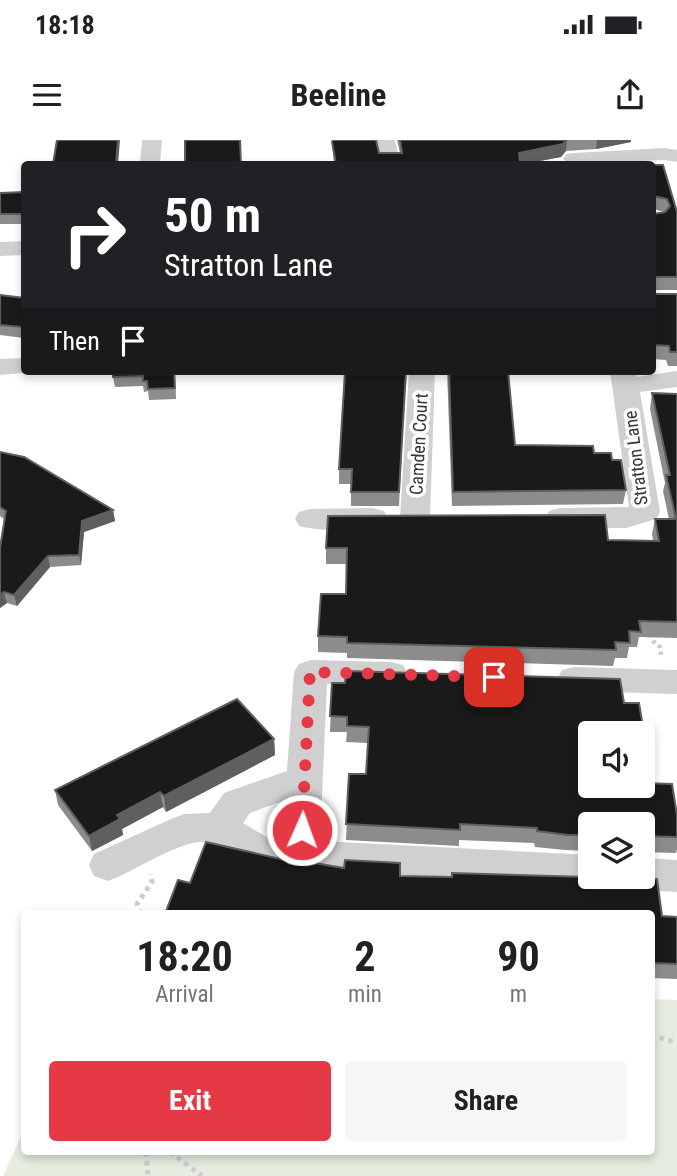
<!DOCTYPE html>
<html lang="en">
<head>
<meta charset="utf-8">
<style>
  :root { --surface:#fff; --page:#f6f6f6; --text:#202124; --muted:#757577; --accent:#e63946 }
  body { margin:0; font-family:"Roboto Condensed",sans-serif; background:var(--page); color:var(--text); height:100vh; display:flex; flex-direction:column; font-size:26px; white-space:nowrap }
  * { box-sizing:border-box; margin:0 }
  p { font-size:23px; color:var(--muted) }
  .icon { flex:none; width:38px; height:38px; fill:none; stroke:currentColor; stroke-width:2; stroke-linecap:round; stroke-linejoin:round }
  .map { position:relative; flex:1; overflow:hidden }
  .side { position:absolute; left:21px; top:770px; width:634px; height:245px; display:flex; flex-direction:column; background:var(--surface); border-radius:7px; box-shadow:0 4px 10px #0003 }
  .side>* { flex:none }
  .banner { position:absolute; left:21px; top:21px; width:635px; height:214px; border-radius:7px; box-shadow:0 4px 10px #0003; background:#202124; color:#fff; overflow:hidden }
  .controls { position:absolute; left:578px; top:581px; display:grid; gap:14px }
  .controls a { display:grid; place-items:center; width:77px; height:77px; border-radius:7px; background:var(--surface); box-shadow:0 4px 10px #0003; font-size:35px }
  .pin { position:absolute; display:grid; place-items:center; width:60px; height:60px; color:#fff; margin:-30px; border-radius:14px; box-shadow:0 4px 10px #0006 }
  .me { position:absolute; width:77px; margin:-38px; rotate:2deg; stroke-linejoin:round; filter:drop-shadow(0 0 5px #0008) }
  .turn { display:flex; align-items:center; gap:24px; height:147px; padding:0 28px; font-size:32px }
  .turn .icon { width:91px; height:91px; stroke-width:2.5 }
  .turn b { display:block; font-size:49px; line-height:60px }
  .then { display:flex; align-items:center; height:66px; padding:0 28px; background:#0003; gap:14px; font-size:26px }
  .eta { display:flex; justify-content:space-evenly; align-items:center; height:119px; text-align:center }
  .eta b { font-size:42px; font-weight:700; line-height:49px }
  .primary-button { display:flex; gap:14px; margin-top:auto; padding:14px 28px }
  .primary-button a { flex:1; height:80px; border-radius:7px; background:var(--accent); color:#fff; font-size:28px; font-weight:700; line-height:80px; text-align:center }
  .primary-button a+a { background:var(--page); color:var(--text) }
  .status { display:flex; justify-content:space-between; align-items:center; height:49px; padding:0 35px; background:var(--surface); direction:ltr }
  .status svg { height:19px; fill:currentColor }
  header { display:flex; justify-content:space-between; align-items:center; height:91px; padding:0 28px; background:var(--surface); font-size:32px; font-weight:700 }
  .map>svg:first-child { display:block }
</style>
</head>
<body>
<div class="status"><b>18:18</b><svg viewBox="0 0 49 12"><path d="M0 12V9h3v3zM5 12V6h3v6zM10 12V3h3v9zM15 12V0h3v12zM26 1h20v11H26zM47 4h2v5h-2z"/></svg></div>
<header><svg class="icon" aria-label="menu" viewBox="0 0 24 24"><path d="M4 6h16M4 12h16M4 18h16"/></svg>Beeline<svg class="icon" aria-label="share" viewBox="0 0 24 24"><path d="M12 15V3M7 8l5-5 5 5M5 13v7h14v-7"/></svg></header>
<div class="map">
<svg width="677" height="1036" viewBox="0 0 677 1036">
  <rect width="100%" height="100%" fill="#fff"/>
  <polygon fill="#e6ecdf" points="651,859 677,860 677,1036 3,1036 24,990 24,1012 651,1012"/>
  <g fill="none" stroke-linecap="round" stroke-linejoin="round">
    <polyline stroke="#cdcdcd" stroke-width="4.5" stroke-dasharray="3.5 3.5" stroke-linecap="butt" points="651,494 653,501 660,507 661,516"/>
    <g stroke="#cdcdcd" stroke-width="5" stroke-dasharray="4.5 4.5" stroke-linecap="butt">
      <polyline points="141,774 137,764 152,742 151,734"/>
      <polyline points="651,895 677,903"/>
      <polyline points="146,1012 148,1036"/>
      <polyline points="170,1012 202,1036"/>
    </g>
    <g fill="#d0d0d0" fill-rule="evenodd">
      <polygon points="142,0 162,0 160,24 140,24"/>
      <polygon points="375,0 395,0 400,24 380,24"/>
      <polygon points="665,8 677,10 677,22 665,20 570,24 563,19 566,14 574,13"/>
      <polygon points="24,101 24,115 0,116 0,102"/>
      <polygon points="24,218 24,231 33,232 0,235 0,219"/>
      <polygon points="409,231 435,231 430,378 426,385 415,388 404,385 400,378"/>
      <polygon points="610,231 636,231 637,237 677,231 677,247 640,252 660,372 656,379 626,388 560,388 549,385 545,378 549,371 560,368 629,367"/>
      <path d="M373 368 384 371 388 378 384 385C360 391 323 392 299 386L295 379 299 372 310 369Z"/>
      <path d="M311 520 391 522 403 525 408 534 403 543 391 546 327 544 320 701 590 715V737H606L604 742 590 747 262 728C245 723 229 707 214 703 185 695 137 731 108 741L94 736 89 725 94 714 171 679 184 674 210 673 224 653 287 631 294 532 299 524ZM285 660 283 699 268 698 243 683 250 673Z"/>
      <polygon points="574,527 677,530 677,554 574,551 562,548 557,539 562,530"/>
      <polygon points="642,718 677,720 677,752 642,750 628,745 624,737 642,737"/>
    </g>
  </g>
  <g fill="#8c8c8c" fill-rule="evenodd">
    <polygon points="397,0 631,0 631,2 596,9 566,11 561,17 534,22 621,24 334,24 332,2 379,13 400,13"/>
    <path d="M653 25 677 72V150H654V154H677V226H668L666 220 653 219ZM654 69 664 72H665L654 74Z"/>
    <polygon points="24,52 24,84 0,84 0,53"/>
    <polygon points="0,155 24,158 24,198 0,195"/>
    <polygon points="175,231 176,259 149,260 148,251 144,252 143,246 115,247 113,237"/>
    <polygon points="406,231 399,366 351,366 351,344 339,344 339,329"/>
    <polygon points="447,231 508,231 515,305 594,313 612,320 626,350 623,364 452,366"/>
    <polygon points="550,231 577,231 577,234 553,233"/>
    <polygon points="652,253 677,254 677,498 639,497 637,507 629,507 627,518 615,518 613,526 347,518 347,513 318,512 318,496 346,454 347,424 326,424 326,408 608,400 653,400 652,394 655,379 669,379 663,351 665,343 650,269"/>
    <polygon points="0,312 113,370 115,381 84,392 81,425 50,427 17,466 7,463 0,468 0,408 4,379 0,376"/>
    <polygon points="346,531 620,539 624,563 639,563 645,599 642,609 642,593 590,593 590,646 642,646 642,643 672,644 677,675 677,709 676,713 642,712 642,684 590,684 590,711 565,710 535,707 534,703 459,700 459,706 346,700 349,634 366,634 368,603 346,602 347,592 330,592 332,543 345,543"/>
    <polygon points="274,599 275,615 166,672 163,667 122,689 123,695 92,711 58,665 55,650"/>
    <polygon points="206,702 307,725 308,722 344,728 345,720 400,723 400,736 451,737 452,733 657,739 662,776 677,777 677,839 651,838 651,774 165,774 178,740 190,743"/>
  </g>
  <g fill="#5f5f5f">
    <polygon points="118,0 120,0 118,24 116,24"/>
    <polygon points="567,0 566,11 561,17 524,24 518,24 519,13"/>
    <polygon points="597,0 631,0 631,2 596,9"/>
    <polygon points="24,183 24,198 22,187"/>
    <polygon points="113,370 115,381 84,392 81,425 79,415 82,381"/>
    <polygon points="48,416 50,427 17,466 14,455"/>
    <polygon points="4,452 7,463 0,468 0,455"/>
    <polygon points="274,599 275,615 166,672 164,656"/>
    <polygon points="160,652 163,667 122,689 123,695 92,711 89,696 117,675"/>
  </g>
  <g fill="#1a1a1a" stroke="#5f5f5f" stroke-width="2" fill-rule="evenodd">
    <polygon points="57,0 118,0 116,24 53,24"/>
    <polygon points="185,0 240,0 241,24 185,24"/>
    <polygon points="333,0 376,0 379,13 402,13 400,0 566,0 563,4 519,13 520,22 621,24 336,24 332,2"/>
    <path d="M653 25H663L677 72V137H654V154H677V212H670L669 206 653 205ZM654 56 667 59 670 66 665 72 654 74Z"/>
    <polygon points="24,52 24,74 0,74 0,53"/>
    <polygon points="0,155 24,158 24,183 22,187 0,185"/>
    <polygon points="113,231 174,231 175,248 148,249 147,241 143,241 143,236 113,237"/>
    <polygon points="345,231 406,231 399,352 351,352 352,329 339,329"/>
    <polygon points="449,231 508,231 515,305 593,306 594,313 611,313 612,320 621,320 626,350 453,352"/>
    <polygon points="652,253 677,254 677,482 639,481 641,492 629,491 630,503 615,502 616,510 347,503 347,497 318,496 321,454 346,454 347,408 326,408 328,376 605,375 608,400 659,401 655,379 676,379 666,335 670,335"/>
    <polygon points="0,312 24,317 113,370 82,381 79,415 48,416 14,455 4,452 0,455 0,408 6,371 0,367"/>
    <polygon points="346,531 620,539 624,563 639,563 645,599 642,599 642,593 590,593 590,646 642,646 642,643 672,644 677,675 677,697 642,696 642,684 590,684 590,695 568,695 537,691 537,688 460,684 460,690 346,684 349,634 366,634 369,587 347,586 347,577 330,576 332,543 345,543"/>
    <polygon points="237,559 274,599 164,656 160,652 117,675 120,679 89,696 55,650"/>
    <polygon points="206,702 307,725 308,722 344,728 345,720 400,723 400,736 452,737 452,733 657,739 662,776 677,777 677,824 651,823 651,774 165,774 178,740 190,743"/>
  </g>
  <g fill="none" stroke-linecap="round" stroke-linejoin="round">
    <polyline stroke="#e63946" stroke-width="12" stroke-dasharray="0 21.6" points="302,690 310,532 494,537"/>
  </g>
  <g text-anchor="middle" stroke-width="7" stroke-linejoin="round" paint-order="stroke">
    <g font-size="18" fill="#333" stroke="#fff">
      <text transform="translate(419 304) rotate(-87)" y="6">Camden Court</text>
      <text transform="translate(636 318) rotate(-97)" y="6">Stratton Lane</text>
    </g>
  </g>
</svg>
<div class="controls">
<a><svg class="icon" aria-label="sound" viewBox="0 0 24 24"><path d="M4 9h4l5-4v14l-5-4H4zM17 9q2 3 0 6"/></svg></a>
<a><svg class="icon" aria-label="layers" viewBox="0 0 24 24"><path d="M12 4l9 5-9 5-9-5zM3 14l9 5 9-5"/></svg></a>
</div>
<div class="pin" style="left:494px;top:537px;background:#d93025"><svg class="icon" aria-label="arrive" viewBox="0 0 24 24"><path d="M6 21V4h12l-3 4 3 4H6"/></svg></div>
<svg class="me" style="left:302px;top:690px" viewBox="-20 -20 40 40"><circle r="17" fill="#e63946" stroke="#fff" stroke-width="3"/><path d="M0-11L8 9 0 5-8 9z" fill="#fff"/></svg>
<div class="banner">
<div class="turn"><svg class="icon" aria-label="right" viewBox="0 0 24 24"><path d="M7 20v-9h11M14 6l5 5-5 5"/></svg><div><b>50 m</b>Stratton Lane</div></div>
<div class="then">Then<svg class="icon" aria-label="arrive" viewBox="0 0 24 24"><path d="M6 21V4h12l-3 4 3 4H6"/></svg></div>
</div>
<section class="side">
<div class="eta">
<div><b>18:20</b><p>Arrival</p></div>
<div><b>2</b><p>min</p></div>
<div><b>90</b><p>m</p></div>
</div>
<div class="primary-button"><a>Exit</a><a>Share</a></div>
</section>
</div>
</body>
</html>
